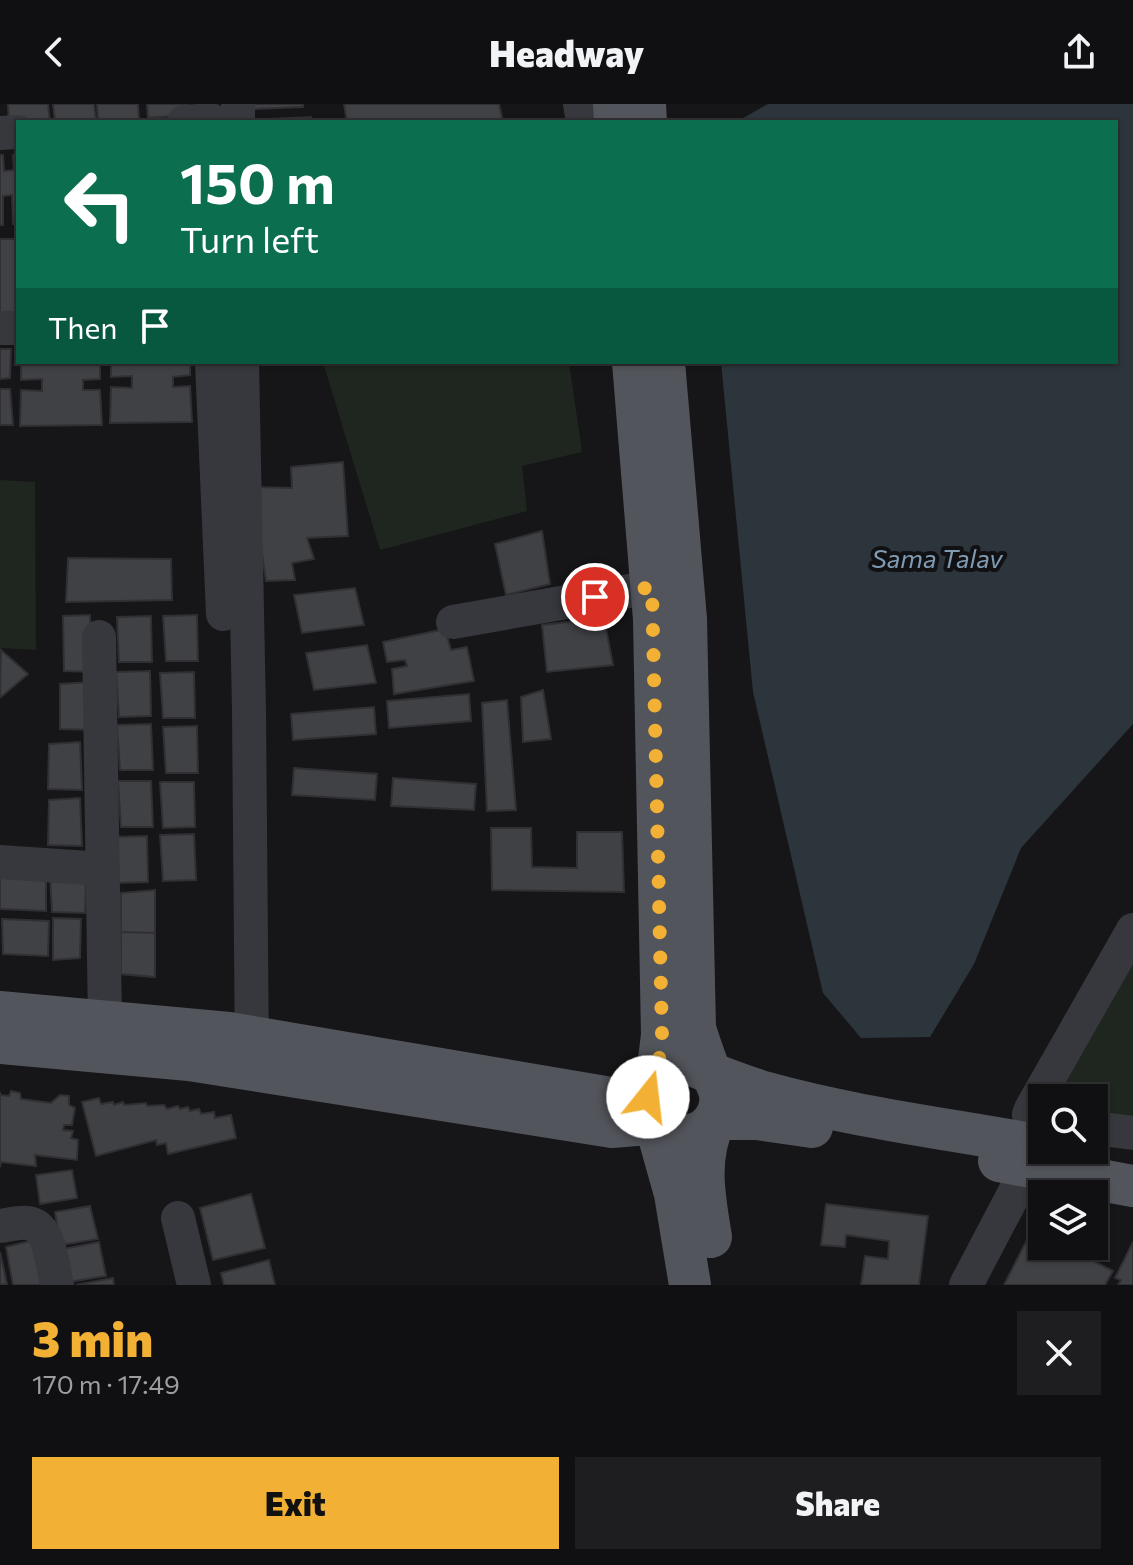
<!DOCTYPE html>
<html lang="en">
<head>
<meta charset="utf-8">
<style>
  :root { --surface:#101012; --page:#1e1e20; --text:#f1f3f6; --muted:#9c9d9f; --line:#303032; --accent:#f2b134 }
  body { margin:0; font-family:Commissioner,sans-serif; background:var(--page); color:var(--text); height:100vh; display:flex; flex-direction:column; font-size:30px; white-space:nowrap }
  * { box-sizing:border-box; margin:0 }
  p { font-size:26px; color:var(--muted) }
  .icon { flex:none; width:44px; height:44px; fill:none; stroke:currentColor; stroke-width:2; stroke-linecap:round; stroke-linejoin:round }
  .map { position:relative; height:1181px; overflow:hidden }
  .sheet { display:flex; flex-direction:column; background:var(--surface); flex:1 }
  .sheet>* { flex:none }
  .banner { position:absolute; left:16px; top:16px; width:1102px; height:244px; border-radius:0px; box-shadow:0 2px 6px #0004,0 0 0 2px var(--line); background:#0b6e4f; color:#fff; overflow:hidden }
  .fabs { position:absolute; left:1028px; top:980px; display:grid; gap:16px }
  .fabs a { display:grid; place-items:center; width:80px; height:80px; border-radius:0px; background:var(--surface); box-shadow:0 2px 6px #0004,0 0 0 2px var(--line); font-size:40px }
  .pin { position:absolute; display:grid; place-items:center; width:68px; height:68px; color:#fff; margin:-34px; border:4px solid #fff; border-radius:50%; box-shadow:0 2px 8px #0007 }
  .me { position:absolute; width:88px; margin:-44px; rotate:16deg; stroke-linejoin:round; filter:drop-shadow(0 0 6px #0008) }
  .turn { display:flex; align-items:center; gap:28px; height:168px; padding:0 32px; font-size:36px }
  .turn .icon { width:104px; height:104px; stroke-width:2.5 }
  .turn b { display:block; font-size:56px; line-height:68px }
  .then { display:flex; align-items:center; height:76px; padding:0 32px; background:#0003; gap:16px; font-size:30px }
  .round { display:grid; place-items:center; flex:none; width:84px; height:84px; border-radius:0px; background:var(--page) }
  .overview { display:flex; align-items:center; justify-content:space-between; height:136px; padding:0 32px }
  h1 { font-size:48px; font-weight:800; line-height:60px; color:var(--accent) }
  .primary-button { display:flex; gap:16px; margin-top:auto; padding:16px 32px }
  .primary-button a { flex:1; height:92px; border-radius:0px; background:var(--accent); color:#111; font-size:32px; font-weight:800; line-height:92px; text-align:center }
  .primary-button a+a { background:var(--page); color:var(--text) }
  header { display:flex; justify-content:space-between; align-items:center; height:104px; padding:0 32px; background:var(--surface); font-size:36px; font-weight:800 }
  .map>svg:first-child { display:block }
</style>
</head>
<body>
<header><svg class="icon" aria-label="back" viewBox="0 0 24 24"><path d="M15 5l-7 7 7 7"/></svg>Headway<svg class="icon" aria-label="share" viewBox="0 0 24 24"><path d="M12 15V3M7 8l5-5 5 5M5 13v7h14v-7"/></svg></header>
<div class="map">
<svg width="1133" height="1181" viewBox="0 0 1133 1181">
  <rect width="100%" height="100%" fill="#161618"/>
  <g fill="#1e261f">
    <polygon points="323,258 569,258 582,348 522,362 527,407 380,446"/>
    <polygon points="0,376 35,378 36,546 0,544"/>
    <polygon points="1133,835 1133,1020 1094,1014 1094,994 1042,994"/>
  </g>
  <polygon fill="#2c353c" points="768,0 1133,0 1133,620 1021,744 974,860 930,933 861,934 823,889 753,588 721,258 1116,258 1116,18 736,18"/>
  <g fill="#404145" stroke="#303034" stroke-width="2">
    <polygon points="8,0 48,0 50,18 18,18 9,22"/>
    <polygon points="53,0 94,0 96,18 55,18"/>
    <polygon points="97,0 138,0 139,15 98,18"/>
    <polygon points="147,0 188,0 189,11 148,14"/>
    <polygon points="252,0 303,0 303,3 253,5"/>
    <polygon points="344,0 499,0 503,18 347,18"/>
    <polygon points="311,13 311,18 271,18 271,15"/>
    <polygon points="0,51 3,51 4,67 14,66 13,51 18,51 18,120 13,120 12,91 3,92 3,121 0,121"/>
    <polygon points="0,135 18,135 18,216 0,215"/>
    <polygon points="0,245 11,245 10,274 0,275"/>
    <polygon points="21,258 100,258 100,275 83,276 83,286 100,286 102,321 20,322 21,286 42,287 42,275 21,276"/>
    <polygon points="111,258 190,258 190,271 173,273 173,283 190,282 192,318 110,319 111,283 132,284 132,272 111,273"/>
    <polygon points="0,285 10,285 13,321 0,321"/>
    <polygon points="343,358 348,432 307,434 314,455 292,459 295,476 266,477 252,383 292,384 291,363"/>
    <polygon points="542,427 550,480 506,491 495,440"/>
    <polygon points="68,454 171,455 172,496 66,498"/>
    <polygon points="355,484 364,521 302,529 294,491"/>
    <polygon points="90,511 92,568 64,567 63,512"/>
    <polygon points="197,511 198,557 166,557 163,512"/>
    <polygon points="151,512 152,558 119,558 117,513"/>
    <polygon points="604,514 613,561 547,568 542,521"/>
    <polygon points="445,525 451,546 467,543 474,577 394,590 392,565 407,562 405,556 387,558 383,538"/>
    <polygon points="367,541 376,579 314,586 306,549"/>
    <polygon points="1,546 28,570 1,593 0,592"/>
    <polygon points="150,567 151,612 119,613 116,568"/>
    <polygon points="194,568 195,614 163,614 160,569"/>
    <polygon points="91,578 93,626 60,625 60,580"/>
    <polygon points="543,586 551,635 523,638 521,593"/>
    <polygon points="469,590 471,617 389,624 387,597"/>
    <polygon points="507,596 516,706 487,707 482,599"/>
    <polygon points="374,603 376,630 293,636 291,610"/>
    <polygon points="151,620 153,666 120,666 117,621"/>
    <polygon points="197,622 198,669 166,669 163,623"/>
    <polygon points="80,638 82,686 48,685 49,640"/>
    <polygon points="294,664 377,670 375,696 292,691"/>
    <polygon points="393,674 476,680 474,706 391,702"/>
    <polygon points="118,677 151,677 153,723 121,723"/>
    <polygon points="160,678 194,678 195,723 163,724"/>
    <polygon points="80,694 82,742 48,741 49,696"/>
    <polygon points="491,724 531,724 532,763 577,764 577,728 622,728 624,788 492,786"/>
    <polygon points="194,730 196,776 163,777 160,731"/>
    <polygon points="147,732 148,778 116,779 113,733"/>
    <polygon points="0,770 46,772 46,807 0,805"/>
    <polygon points="50,773 86,775 85,809 52,808"/>
    <polygon points="155,786 155,873 121,870 121,789"/>
    <polygon points="53,814 81,815 80,854 53,856"/>
    <polygon points="2,815 49,817 48,852 3,850"/>
    <polygon points="121,828 155,829 155,873 121,870"/>
    <polygon points="11,987 20,989 21,995 51,999 60,991 69,992 69,1001 75,1004 72,1021 64,1021 63,1026 73,1027 71,1034 78,1036 77,1056 35,1051 36,1062 1,1058 0,1063 0,988 0,991 9,992"/>
    <polygon points="99,994 101,1000 113,998 114,1001 123,998 124,1001 146,999 147,1002 164,1001 167,1005 178,1002 180,1005 188,1003 190,1007 199,1005 201,1010 214,1008 215,1014 231,1011 236,1034 168,1050 166,1039 157,1041 156,1036 96,1052 82,998"/>
    <polygon points="72,1066 77,1094 40,1100 36,1071"/>
    <polygon points="251,1090 265,1144 213,1156 200,1104"/>
    <polygon points="826,1100 928,1112 919,1181 861,1181 865,1152 888,1155 889,1137 846,1131 845,1143 821,1141"/>
    <polygon points="90,1102 98,1135 60,1141 55,1108"/>
    <polygon points="1032,1126 1042,1131 1042,1142 1064,1142 1113,1167 1105,1181 1004,1181"/>
    <polygon points="34,1136 44,1181 13,1181 6,1143"/>
    <polygon points="99,1138 106,1172 68,1178 63,1145"/>
    <polygon points="1133,1138 1133,1181 1118,1181 1121,1176 1115,1174"/>
    <polygon points="0,1148 7,1180 0,1181"/>
    <polygon points="269,1156 275,1181 224,1181 221,1169"/>
    <polygon points="113,1174 114,1181 76,1181"/>
  </g>
  <g fill="none" stroke-linecap="round" stroke-linejoin="round">
    <g stroke="#37383d" stroke-width="34">
      <polyline points="238,0 238,18"/>
      <polyline points="580,0 583,18"/>
      <polyline points="184,18 211,16"/>
      <polyline points="0,29 18,28"/>
      <polyline points="0,224 18,224"/>
      <polyline points="212,258 223,510"/>
      <polyline points="242,258 249,607 252,957"/>
      <polyline points="453,518 652,483"/>
      <polyline points="99,533 105,918"/>
      <polyline points="0,758 103,765"/>
      <polyline points="1042,1017 1032,1014 1029,1010 1031,1005 1133,826"/>
      <polyline points="1094,1024 1133,1029"/>
      <polyline points="178,1114 194,1181"/>
      <path d="M0 1122C8 1121 18 1118 27 1119 51 1121 52 1162 57 1181"/>
      <polyline points="966,1181 1028,1063"/>
    </g>
    <g stroke="#53555c" stroke-width="42">
      <polyline points="614,0 615,18"/>
      <polyline points="645,0 646,18"/>
      <polyline points="633,258 654,515 662,931 657,972"/>
      <path d="M664 258 686 515 695 924C699 938 704 951 709 965 711 971 715 975 717 981 727 1002 713 1028 689 1031 677 1032 665 1028 657 1018 639 996 653 962 682 960 695 959 703 967 715 971 732 977 750 984 767 989 857 1014 951 1025 1042 1042"/>
      <polyline points="0,908 229,929 611,994 624,994"/>
      <polyline points="0,939 189,956 612,1023 636,1021 654,1015 675,1090 690,1181"/>
      <polyline points="999,1057 1133,1082"/>
      <path d="M711 1133C704 1091 697 1055 715 1015H757L812 1023"/>
    </g>
  </g>
  <g fill="none" stroke-linecap="round" stroke-linejoin="round">
    <polyline stroke="#f2b134" stroke-width="14" stroke-dasharray="0 25.2" points="595,493 652,483 662,931 657,972 648,993"/>
  </g>
  <g text-anchor="middle" stroke-width="8" stroke-linejoin="round" paint-order="stroke">
    <g font-size="26" font-style="italic" fill="#7f9bb3" stroke="#111113">
      <text x="937" y="464">Sama Talav</text>
    </g>
  </g>
</svg>
<div class="fabs">
<a><svg class="icon" aria-label="search" viewBox="0 0 24 24"><circle cx="10" cy="10" r="6"/><path d="M15 15l6 6"/></svg></a>
<a><svg class="icon" aria-label="layers" viewBox="0 0 24 24"><path d="M12 4l9 5-9 5-9-5zM3 14l9 5 9-5"/></svg></a>
</div>
<div class="pin" style="left:595px;top:493px;background:#d93025"><svg class="icon" aria-label="arrive" viewBox="0 0 24 24"><path d="M6 21V4h12l-3 4 3 4H6"/></svg></div>
<svg class="me" style="left:648px;top:993px" viewBox="-20 -20 40 40"><circle r="19" fill="#fff"/><path d="M0-13L10 11 0 6-10 11z" fill="#f2b134"/></svg>
<div class="banner">
<div class="turn"><svg class="icon" aria-label="left" viewBox="0 0 24 24"><path d="M17 20v-9H6M10 6l-5 5 5 5"/></svg><div><b>150 m</b>Turn left</div></div>
<div class="then">Then<svg class="icon" aria-label="arrive" viewBox="0 0 24 24"><path d="M6 21V4h12l-3 4 3 4H6"/></svg></div>
</div>
</div>
<section class="sheet">
<div class="overview"><div><h1>3 min</h1><p>170 m · 17:49</p></div><a class="round"><svg class="icon" aria-label="close" viewBox="0 0 24 24"><path d="M6 6l12 12M18 6L6 18"/></svg></a></div>
<div class="primary-button"><a>Exit</a><a>Share</a></div>
</section>
</body>
</html>
